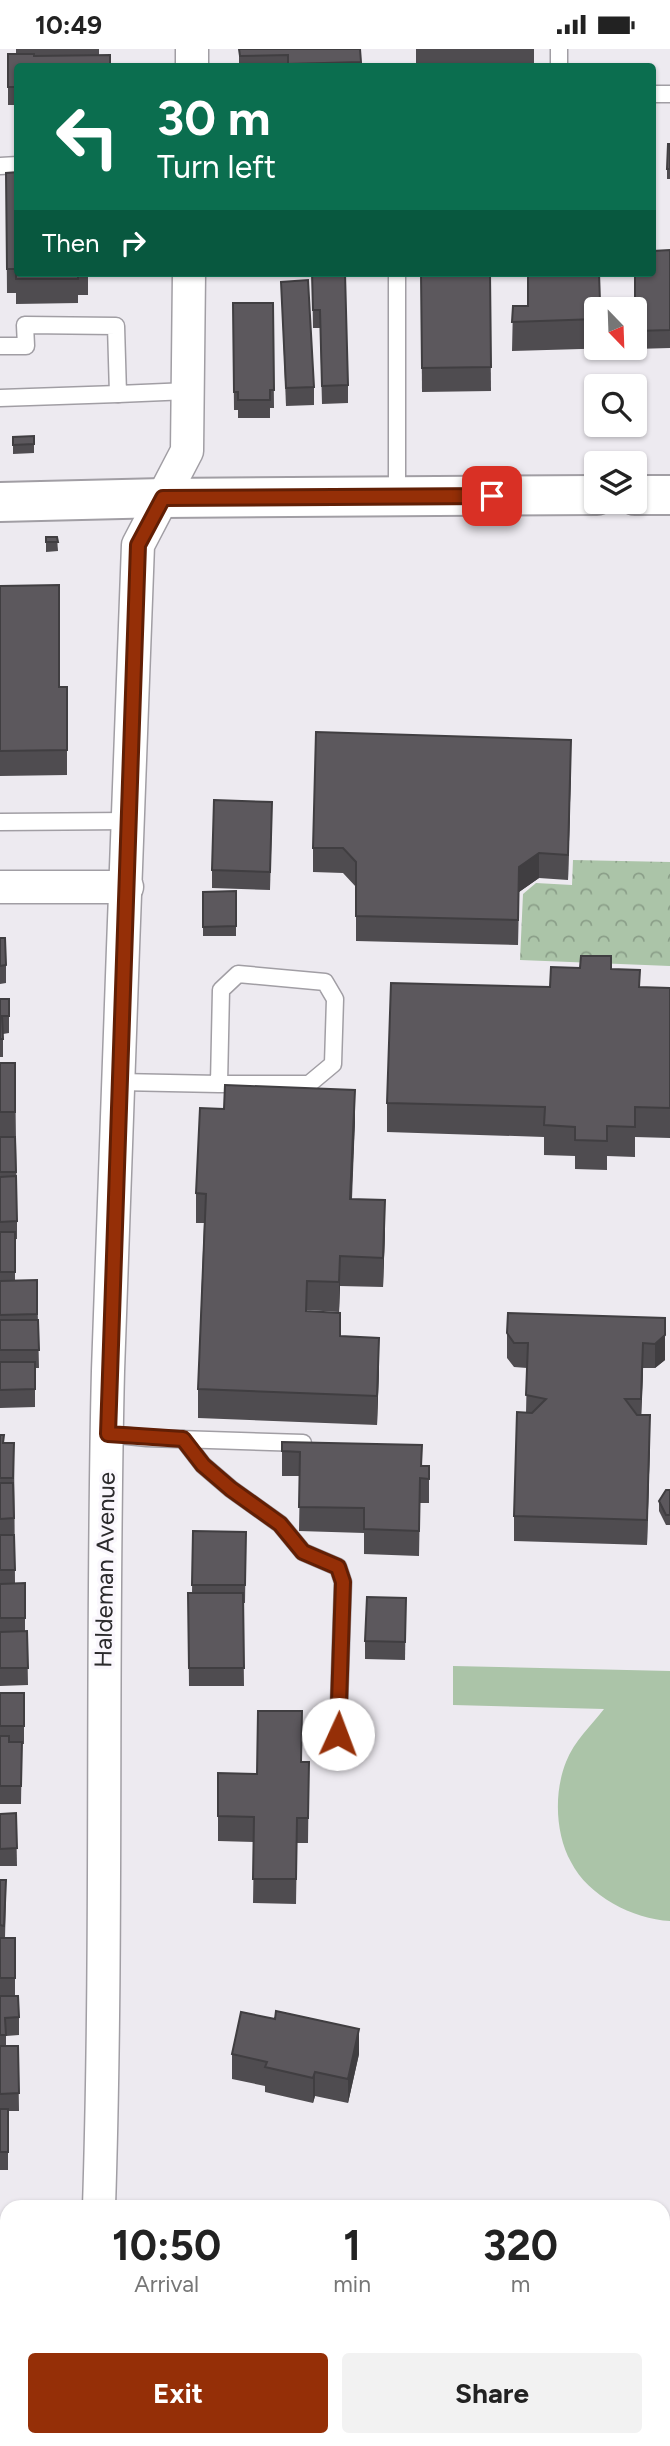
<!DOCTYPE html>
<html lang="en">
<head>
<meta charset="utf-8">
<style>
  :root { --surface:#fff; --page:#f2f2f2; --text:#222; --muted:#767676; --accent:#952f07 }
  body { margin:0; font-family:Figtree,sans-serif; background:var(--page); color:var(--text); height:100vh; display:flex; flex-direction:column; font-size:26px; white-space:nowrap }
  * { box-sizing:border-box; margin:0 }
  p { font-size:23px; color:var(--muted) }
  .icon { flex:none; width:38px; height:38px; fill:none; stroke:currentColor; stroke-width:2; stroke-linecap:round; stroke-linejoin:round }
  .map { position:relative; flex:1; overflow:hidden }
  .drawer { position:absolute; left:0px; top:2151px; width:670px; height:247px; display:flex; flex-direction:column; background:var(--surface); border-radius:21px 21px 0 0; box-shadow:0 2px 5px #0004 }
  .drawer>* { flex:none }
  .guide { position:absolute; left:14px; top:14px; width:642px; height:214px; border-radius:7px; box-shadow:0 2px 5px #0004; background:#0b6e4f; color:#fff; overflow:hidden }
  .needle { width:46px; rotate:157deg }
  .controls { position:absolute; left:584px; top:248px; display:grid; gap:14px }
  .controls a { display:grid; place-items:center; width:63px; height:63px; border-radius:7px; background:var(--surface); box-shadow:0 2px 5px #0004; font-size:35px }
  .pin { position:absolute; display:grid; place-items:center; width:60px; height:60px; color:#fff; margin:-30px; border-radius:14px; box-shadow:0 4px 10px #0006 }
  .me { position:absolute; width:77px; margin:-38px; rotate:2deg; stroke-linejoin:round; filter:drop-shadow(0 0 5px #0008) }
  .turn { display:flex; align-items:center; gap:24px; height:147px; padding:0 28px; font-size:32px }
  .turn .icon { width:91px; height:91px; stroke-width:2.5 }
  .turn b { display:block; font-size:49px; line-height:60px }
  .then { display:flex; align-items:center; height:66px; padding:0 28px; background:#0003; gap:14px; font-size:26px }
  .eta { display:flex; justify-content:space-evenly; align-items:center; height:119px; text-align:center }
  .eta b { font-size:42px; font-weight:700; line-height:49px }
  .button { display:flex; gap:14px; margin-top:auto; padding:14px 28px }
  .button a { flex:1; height:80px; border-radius:7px; background:var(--accent); color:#fff; font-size:28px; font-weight:700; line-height:80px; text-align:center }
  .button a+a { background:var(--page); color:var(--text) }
  .status { display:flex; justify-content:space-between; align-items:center; height:49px; padding:0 35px; background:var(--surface); direction:ltr }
  .status svg { height:19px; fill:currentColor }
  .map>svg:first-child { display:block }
</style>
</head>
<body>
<div class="status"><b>10:49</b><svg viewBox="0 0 49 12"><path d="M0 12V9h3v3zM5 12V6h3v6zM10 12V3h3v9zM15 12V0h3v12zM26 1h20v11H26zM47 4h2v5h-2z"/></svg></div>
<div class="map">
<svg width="670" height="2397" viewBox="0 0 670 2397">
  <defs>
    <pattern id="park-crowns" width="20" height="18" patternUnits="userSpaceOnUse" patternTransform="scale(1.75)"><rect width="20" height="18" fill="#abc4a8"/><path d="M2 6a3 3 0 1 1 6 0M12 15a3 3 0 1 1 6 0" fill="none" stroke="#8b9f89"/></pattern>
  </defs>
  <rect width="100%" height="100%" fill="#edeaf0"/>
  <polygon fill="url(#park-crowns)" points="573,811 670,813 670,917 520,911 523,845 536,834 572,836"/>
  <path fill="#abc4a8" d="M453 1617 670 1622V1872C633 1870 588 1847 571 1813 555 1784 554 1743 566 1713 574 1692 591 1677 604 1660L453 1656Z"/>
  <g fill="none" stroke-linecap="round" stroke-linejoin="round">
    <g stroke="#a19ea4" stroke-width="19">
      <g id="lane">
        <polyline points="559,0 559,18"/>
        <polyline points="653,45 670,45"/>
        <polyline points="0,117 18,116"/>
        <polyline points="0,297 26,297 25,276 116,277 118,345 188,342"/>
        <polyline points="0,349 118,345"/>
        <polyline points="397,448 397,224"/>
        <polyline points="0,773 129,772"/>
        <polyline points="119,1033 219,1035 221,941 238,925 325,933 335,950 333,1015 309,1035 219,1035"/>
        <polyline points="108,1385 147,1389 303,1394"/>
        <polyline points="183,1390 203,1416 231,1440 280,1475 303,1503 338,1518 343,1533 338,1685"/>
      </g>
    </g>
    <g stroke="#a19ea4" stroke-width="35">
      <g id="street">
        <polyline points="192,18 192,0"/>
        <polyline points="0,838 127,838"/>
        <path d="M99 2158C108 1879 101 1601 108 1322 116 1047 129 771 138 496L187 402 189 224"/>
        <polyline points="92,2397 92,2390"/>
      </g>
    </g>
    <g stroke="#a19ea4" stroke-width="42">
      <g id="primary">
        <polyline points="635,446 670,446"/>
        <polyline points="0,453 163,449 597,446"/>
      </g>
    </g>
    <use href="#lane" stroke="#fff" stroke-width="16"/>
    <use href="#street" stroke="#fff" stroke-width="32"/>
    <use href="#primary" stroke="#fff" stroke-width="38"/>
  </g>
  <g fill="#4f4c50">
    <polygon points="16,0 99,0 99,6 18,18 18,56 8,56 8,5 16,5"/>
    <polygon points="239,0 360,0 361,18 239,18"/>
    <rect x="416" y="0" width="118" height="18"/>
    <polygon points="670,95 670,130 667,130 667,120"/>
    <polygon points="6,124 18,224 88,224 88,246 78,246 78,254 16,255 16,244 7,244"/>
    <polygon points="670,201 670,299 635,300 635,261"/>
    <polygon points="312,224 348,336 348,354 322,355 320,279 313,279"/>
    <polygon points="421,224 490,224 491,342 422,343"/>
    <polygon points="527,224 599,224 597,261 597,299 616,299 512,302 513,257 528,257"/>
    <polygon points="281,233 314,338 314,356 286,357"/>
    <polygon points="233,254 273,254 274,359 270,359 270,369 238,369 238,361 234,361"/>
    <polygon points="34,387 34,404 13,405 13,388"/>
    <polygon points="46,488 57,488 58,502 46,503"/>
    <polygon points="0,537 59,638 67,638 67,726 0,727"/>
    <polygon points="571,715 568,831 539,829 519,843 518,896 356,892 356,838 343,824 313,823 313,799"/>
    <polygon points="272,771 270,841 212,839 212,821"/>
    <polygon points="236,842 236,887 203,887 203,843"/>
    <polygon points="0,889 6,916 6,934 0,935"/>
    <polygon points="611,920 640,938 670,939 670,1089 635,1088 635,1108 607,1107 607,1121 575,1120 575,1107 544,1106 544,1088 387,1083 387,1054 550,938"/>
    <polygon points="0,950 9,950 9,984 3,985 3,1008 0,1008"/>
    <polygon points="0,1014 15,1014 17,1172 17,1190 15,1190 15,1231 37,1231 39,1319 35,1319 35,1358 0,1359"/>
    <polygon points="355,1071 352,1150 385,1181 383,1238 340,1237 339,1263 307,1261 307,1262 379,1319 377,1376 198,1369 198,1340 204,1174 196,1174 196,1144"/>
    <polygon points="665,1269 665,1311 655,1319 643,1319 641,1366 650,1391 647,1496 514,1492 514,1467 526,1364 527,1319 514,1318 507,1309 507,1284"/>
    <polygon points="0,1386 4,1394 14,1394 15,1534 25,1534 25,1583 27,1582 28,1636 0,1637"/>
    <polygon points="282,1393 429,1417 429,1454 420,1454 419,1507 364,1505 364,1484 299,1482 300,1427 282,1427"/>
    <polygon points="670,1441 670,1476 666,1476 659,1462 659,1452"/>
    <polygon points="193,1482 246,1483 245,1554 243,1554 244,1637 189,1637 188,1544 192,1544"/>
    <polygon points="406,1549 405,1611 365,1610 365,1592"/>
    <polygon points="0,1644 24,1644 24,1695 22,1695 21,1755 0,1755"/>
    <polygon points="301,1713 309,1713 308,1794 297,1794 296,1855 253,1854 254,1793 218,1792 218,1724 257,1725"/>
    <polygon points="16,1764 17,1817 0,1817 0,1765"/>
    <polygon points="0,1831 6,1849 5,1889 15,1889 15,1947 19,1968 19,1986 6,1987 6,1997 18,1997 19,2062 8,2062 8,2121 0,2121"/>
    <polygon points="232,2005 359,2005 348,2054 315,2047 313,2054 265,2043 265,2037 232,2030"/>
  </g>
  <g fill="#403e41">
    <polygon points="571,691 571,715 568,831 568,806"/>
    <polygon points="539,804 539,829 519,843 518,896 519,818"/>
    <polygon points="355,1041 355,1071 350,1179 350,1150"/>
    <polygon points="385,1151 385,1181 383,1238 383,1209"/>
    <polygon points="340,1207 340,1237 339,1263 339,1233"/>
    <polygon points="665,1269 665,1311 655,1319 655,1295"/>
    <polygon points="379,1289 379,1319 377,1376 377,1347"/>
    <polygon points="643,1294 643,1319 641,1375 641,1350"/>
    <polygon points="650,1366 650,1391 647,1496 647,1471"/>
    <polygon points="359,1980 359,2005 348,2054 348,2030"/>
    <polygon points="315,2023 315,2047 313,2054 313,2029"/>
  </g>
  <g fill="#5c585d" stroke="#403e41" stroke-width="2">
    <polygon points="239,0 360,0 361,13 288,15 288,6 240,7"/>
    <polygon points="8,5 34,5 34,7 110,6 110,18 18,18 18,38 8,38"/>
    <polygon points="668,95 670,95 670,120 667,120"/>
    <polygon points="18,123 18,224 78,224 78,230 16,230 16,220 7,220 6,124"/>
    <polygon points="670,201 670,281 635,282 635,224 653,224 653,202"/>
    <polygon points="312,224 345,224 348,336 322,337 320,261 313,261"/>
    <polygon points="421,224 490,224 491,318 422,319"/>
    <polygon points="528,224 599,224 600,253 615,253 616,261 597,261 597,270 512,273 513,257 528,257"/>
    <polygon points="308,231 314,338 286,339 281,233"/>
    <polygon points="233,254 273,254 274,341 270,341 270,351 238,351 238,343 234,343"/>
    <polygon points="34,387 34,395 13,396 13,388"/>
    <polygon points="46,488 57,488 58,493 46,493"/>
    <polygon points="59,536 59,638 67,638 67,701 0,702 0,537"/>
    <polygon points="316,683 571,691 568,806 539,804 519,818 518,871 356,867 356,813 343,799 313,799"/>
    <polygon points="214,751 272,753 270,823 212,821"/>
    <polygon points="236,842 236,877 203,878 203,843"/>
    <polygon points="0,889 5,889 6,916 0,917"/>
    <polygon points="581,907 611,907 611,920 640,921 639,938 670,939 670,1059 635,1058 635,1078 607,1077 607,1092 575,1091 575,1078 544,1076 545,1058 387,1054 391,934 550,938 551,918 580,919"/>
    <polygon points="0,950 9,950 9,967 2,967 3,990 0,990"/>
    <rect x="0" y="1014" width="15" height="49"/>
    <polygon points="225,1036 355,1041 350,1150 385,1151 383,1209 340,1207 339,1233 307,1232 306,1262 340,1264 340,1287 379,1289 377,1347 198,1340 206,1145 196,1144 200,1059 224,1060"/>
    <polygon points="0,1088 15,1088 16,1123 0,1123"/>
    <polygon points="16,1127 17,1172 0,1173 0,1128"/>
    <rect x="0" y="1183" width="15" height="40"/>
    <polygon points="37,1231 37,1265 0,1266 0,1232"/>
    <polygon points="508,1264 665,1269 665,1286 655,1295 643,1294 641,1350 625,1350 637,1366 650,1366 647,1471 514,1467 517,1363 532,1364 546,1350 526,1346 528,1294 514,1294 507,1284"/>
    <polygon points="0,1271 38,1271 39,1301 0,1301"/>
    <polygon points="0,1313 35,1313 35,1340 0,1341"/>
    <polygon points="0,1386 4,1386 3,1394 14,1394 13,1429 0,1429"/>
    <polygon points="282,1393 422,1396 421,1417 429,1417 429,1430 420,1429 419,1482 364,1480 364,1459 299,1458 300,1403 282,1402"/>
    <polygon points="0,1434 13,1434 14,1469 0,1470"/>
    <polygon points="666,1441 670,1441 670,1466 666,1466 659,1452"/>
    <polygon points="193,1482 246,1483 245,1536 192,1536"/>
    <polygon points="0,1486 14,1486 15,1521 0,1521"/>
    <polygon points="25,1534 25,1569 0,1569 0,1535"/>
    <polygon points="188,1544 243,1544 244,1619 189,1619"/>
    <polygon points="367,1548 406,1549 405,1593 365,1592"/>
    <polygon points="27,1582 28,1619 0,1619 0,1583"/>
    <rect x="0" y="1644" width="24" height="33"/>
    <polygon points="258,1662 302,1662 301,1713 309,1713 308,1769 297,1769 296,1830 253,1830 254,1768 218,1767 218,1724 257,1725"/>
    <polygon points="0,1687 9,1687 9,1693 22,1693 21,1737 0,1737"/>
    <polygon points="16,1764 17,1799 0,1800 0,1765"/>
    <polygon points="0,1831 6,1831 4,1877 0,1876"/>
    <rect x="0" y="1889" width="15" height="40"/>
    <polygon points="0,1947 18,1947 19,1968 5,1969 6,1986 0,1986"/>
    <polygon points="276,1962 359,1980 348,2030 315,2023 313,2029 265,2018 267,2013 232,2005 241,1963 275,1970"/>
    <polygon points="0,1997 18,1997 19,2044 0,2045"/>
    <rect x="0" y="2060" width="8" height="43"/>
    <polygon points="670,2307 670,2397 661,2397 661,2390 663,2390 663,2343 669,2343"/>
    <rect x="616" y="2390" width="23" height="7"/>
  </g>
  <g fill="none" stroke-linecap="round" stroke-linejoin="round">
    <g stroke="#611f05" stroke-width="18">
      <polyline id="route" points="338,1685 343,1533 338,1518 303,1503 280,1475 231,1440 203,1416 183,1390 108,1385 138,496 163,449 492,447"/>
    </g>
    <use href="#route" stroke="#952f07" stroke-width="12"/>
  </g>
  <g text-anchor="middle" stroke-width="7" stroke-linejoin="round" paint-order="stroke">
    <g font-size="24" fill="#2b2a2c" stroke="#faf7fd">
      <text transform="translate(105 1521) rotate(-89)" y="8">Haldeman Avenue</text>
    </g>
  </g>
</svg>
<div class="controls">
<a><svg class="needle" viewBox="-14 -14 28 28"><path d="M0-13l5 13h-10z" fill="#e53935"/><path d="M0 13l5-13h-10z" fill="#767676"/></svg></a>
<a><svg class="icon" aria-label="search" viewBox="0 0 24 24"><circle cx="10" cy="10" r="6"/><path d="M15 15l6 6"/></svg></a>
<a><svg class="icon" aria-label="layers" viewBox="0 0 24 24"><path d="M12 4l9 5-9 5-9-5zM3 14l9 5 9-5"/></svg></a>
</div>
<div class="pin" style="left:492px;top:447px;background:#d93025"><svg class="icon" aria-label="arrive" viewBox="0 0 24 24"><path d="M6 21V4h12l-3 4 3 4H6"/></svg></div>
<svg class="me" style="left:338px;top:1685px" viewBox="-20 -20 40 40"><circle r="19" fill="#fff"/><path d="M0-13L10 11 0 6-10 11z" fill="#952f07"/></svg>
<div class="guide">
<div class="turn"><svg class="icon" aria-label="left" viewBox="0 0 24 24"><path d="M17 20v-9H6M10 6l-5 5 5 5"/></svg><div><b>30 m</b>Turn left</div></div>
<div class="then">Then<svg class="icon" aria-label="right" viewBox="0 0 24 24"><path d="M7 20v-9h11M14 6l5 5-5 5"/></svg></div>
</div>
<section class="drawer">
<div class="eta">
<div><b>10:50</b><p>Arrival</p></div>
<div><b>1</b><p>min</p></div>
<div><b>320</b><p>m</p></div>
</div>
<div class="button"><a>Exit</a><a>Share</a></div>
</section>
</div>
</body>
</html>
